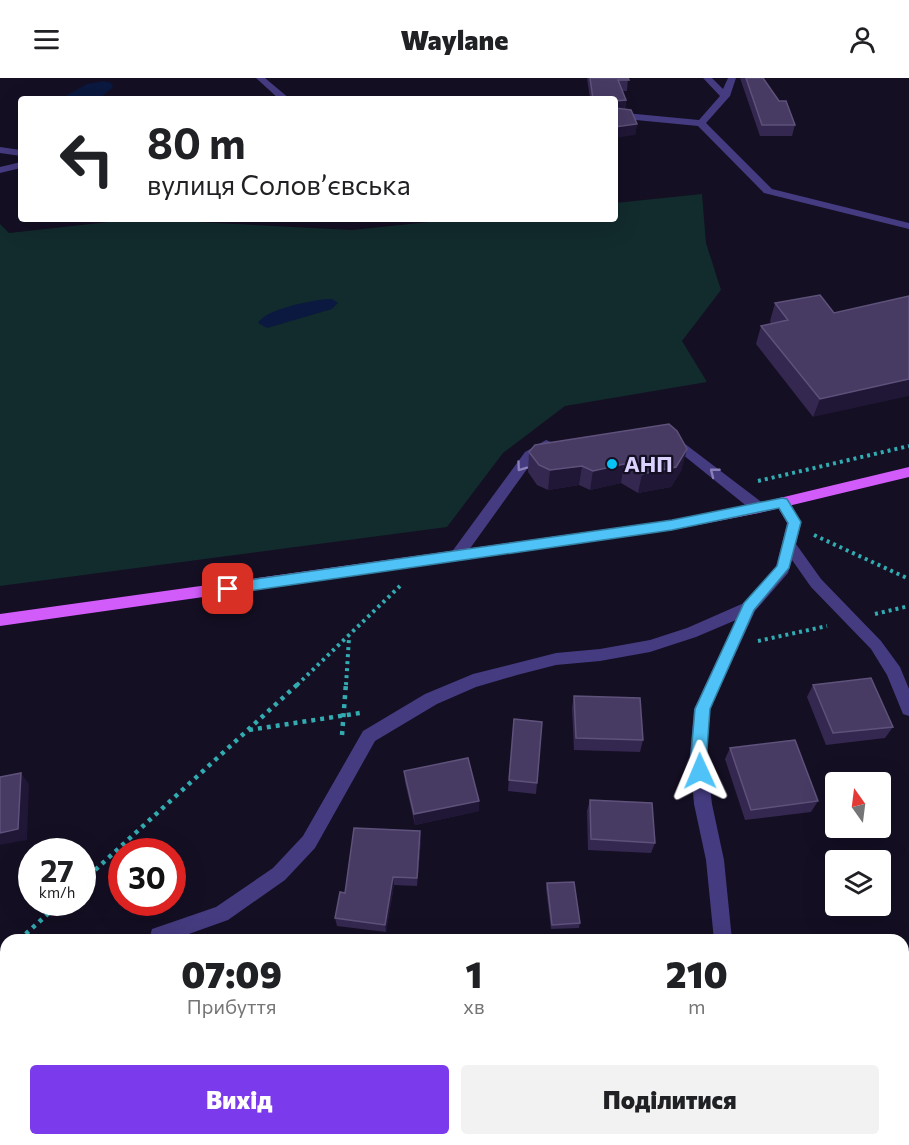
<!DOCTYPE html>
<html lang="uk">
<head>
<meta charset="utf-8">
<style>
  :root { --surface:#fff; --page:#f2f2f2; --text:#202124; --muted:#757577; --accent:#7c3aed }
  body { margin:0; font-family:Commissioner,sans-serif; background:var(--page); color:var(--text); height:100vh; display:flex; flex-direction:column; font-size:22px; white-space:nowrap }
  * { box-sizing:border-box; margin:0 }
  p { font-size:20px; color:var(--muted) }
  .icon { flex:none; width:33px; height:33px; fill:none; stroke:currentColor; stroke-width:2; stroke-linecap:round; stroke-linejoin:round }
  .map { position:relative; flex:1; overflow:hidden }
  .side { position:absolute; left:0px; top:856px; width:909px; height:212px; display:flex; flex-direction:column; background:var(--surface); border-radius:18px 18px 0 0; box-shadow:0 6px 24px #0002 }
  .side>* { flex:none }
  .banner { position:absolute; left:18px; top:18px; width:600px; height:126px; border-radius:6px; box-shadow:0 6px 24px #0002; background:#fff; color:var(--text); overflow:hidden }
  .needle { width:39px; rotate:346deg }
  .fabs { position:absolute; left:825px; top:694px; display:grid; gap:12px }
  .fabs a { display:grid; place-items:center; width:66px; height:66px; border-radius:6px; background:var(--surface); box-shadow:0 6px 24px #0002; font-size:30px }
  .speed { position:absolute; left:18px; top:760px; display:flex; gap:12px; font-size:30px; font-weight:700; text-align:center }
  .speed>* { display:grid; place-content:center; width:78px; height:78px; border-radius:50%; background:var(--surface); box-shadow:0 6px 24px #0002; line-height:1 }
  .speed small { font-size:15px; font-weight:400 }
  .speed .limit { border:9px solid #d22; background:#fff; color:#111 }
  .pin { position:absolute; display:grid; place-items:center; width:51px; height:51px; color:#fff; margin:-26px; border-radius:12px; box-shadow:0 3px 9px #0006 }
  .me { position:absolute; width:66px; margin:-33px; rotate:359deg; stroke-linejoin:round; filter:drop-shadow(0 0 4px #0008) }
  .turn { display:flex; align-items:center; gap:21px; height:126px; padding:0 30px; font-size:27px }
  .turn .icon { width:78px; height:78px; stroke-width:2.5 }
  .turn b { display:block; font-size:42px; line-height:51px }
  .eta { display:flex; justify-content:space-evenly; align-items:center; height:102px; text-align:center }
  .eta b { font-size:36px; font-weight:800; line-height:42px }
  .action { display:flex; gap:12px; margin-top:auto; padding:12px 30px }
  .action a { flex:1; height:69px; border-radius:6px; background:var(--accent); color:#fff; font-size:24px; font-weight:800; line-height:69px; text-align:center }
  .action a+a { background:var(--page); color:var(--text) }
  header { display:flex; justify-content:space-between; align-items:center; height:78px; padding:0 30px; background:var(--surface); font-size:27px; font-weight:800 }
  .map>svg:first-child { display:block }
</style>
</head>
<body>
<header><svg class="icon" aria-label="menu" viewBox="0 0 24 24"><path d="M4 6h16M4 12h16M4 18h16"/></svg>Waylane<svg class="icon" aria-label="person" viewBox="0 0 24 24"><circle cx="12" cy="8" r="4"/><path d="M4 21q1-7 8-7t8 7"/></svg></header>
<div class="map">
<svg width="909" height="1067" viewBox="0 0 909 1067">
  <rect width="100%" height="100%" fill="#140f23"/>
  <polygon fill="#122b2d" points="702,116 706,165 721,212 682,263 707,304 565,328 503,375 447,449 0,508 0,146 9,155 136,141 352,152 458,141 615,141 615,125"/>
  <g fill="#0b183f">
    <polygon points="104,3 111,5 113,9 99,21 60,21 87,6"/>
    <path d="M332 221 338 225 332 231 267 250 258 245C265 231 316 221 332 221Z"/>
  </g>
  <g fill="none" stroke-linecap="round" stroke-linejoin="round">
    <g stroke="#32abb1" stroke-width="4" stroke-dasharray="3 4" stroke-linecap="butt">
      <polyline points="758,403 909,368"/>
      <polyline points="814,457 909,501"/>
      <polyline points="875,536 909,528"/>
      <polyline points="758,563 827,548"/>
      <polyline points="297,607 400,508"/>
      <polyline points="346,607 349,560"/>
    </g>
    <g stroke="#32abb1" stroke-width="4.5" stroke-dasharray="4 5" stroke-linecap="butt">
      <polyline points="249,652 360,635"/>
      <polyline points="342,657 346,605"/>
      <polyline points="82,804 299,605"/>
      <polyline points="19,862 60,825"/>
      <polyline points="0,880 6,875"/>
    </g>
    <g fill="#453b80" fill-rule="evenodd">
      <polygon points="256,0 265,0 290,21 279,21"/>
      <polygon points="703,0 712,0 723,11 728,0 736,0 730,18 706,45 772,111 909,145 909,151 764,115 698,48 615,40 615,34 699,42 720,18"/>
      <polygon points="397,18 411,21 392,21"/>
      <polygon points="0,69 21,72 21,78 0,75"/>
      <polygon points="21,84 21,90 0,95 0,89"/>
      <polygon points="672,356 764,426 766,430 764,434 754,434 667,364 665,361"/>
      <polygon points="546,362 551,364 553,367 535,380 461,483 451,483 449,479 451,475 525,374"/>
      <polygon points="782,419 787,420 801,445 796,466 821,501 881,563 900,589 909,611 909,638 903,636 887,597 871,571 811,509 792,482 788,495 755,533 710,631 706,677 712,726 724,782 732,862 714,862 706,782 694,726 690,677 694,631 736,542 696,559 650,574 600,583 556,587 517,597 476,609 437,626 375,663 315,770 285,802 228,842 172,862 152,862 150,858 152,851 216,829 273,790 303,758 363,653 425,616 473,596 556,575 600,571 650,562 687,550 744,525 776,489 787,445 775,424"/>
      <polygon points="6,957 6,979 0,981 0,960"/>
      <polygon points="248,1062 270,1062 269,1067 247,1067"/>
      <rect x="732" y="1062" width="22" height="5"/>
      <polygon points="773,1062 803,1062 806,1067 776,1067"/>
    </g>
    <polygon fill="#d15cfa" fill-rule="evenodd" points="909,389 909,399 759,435 672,452 0,548 0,536 672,442 759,425"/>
  </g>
  <g fill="#352850">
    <polygon points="587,0 628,0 627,13 622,13 626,22 625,32 637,46 635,57 615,21 590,21"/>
    <polygon points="740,0 763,0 795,47 792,58 760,58"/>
    <polygon points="909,218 813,339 756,266 761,248 771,246 770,243 775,225 834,235"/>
    <polygon points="529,374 682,391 671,409 638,415 621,405 590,412 579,407 548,412 537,407 528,394"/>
    <polygon points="813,607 893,649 885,660 826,667 807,619"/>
    <polygon points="574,618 643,662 640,674 574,672 572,630"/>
    <polygon points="514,641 537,705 536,716 508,713"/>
    <polygon points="730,670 818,723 811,734 745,742 725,681"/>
    <polygon points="404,693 479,723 479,733 415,747 405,704"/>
    <polygon points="590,722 655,765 651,775 588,772 587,733"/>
    <polygon points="421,762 417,808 394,807 386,854 337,848 335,840 345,815"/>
    <polygon points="547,805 580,845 579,850 551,851 546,810"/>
  </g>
  <g fill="#201636">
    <polygon points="626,22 624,33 615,34 615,23"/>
    <polygon points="637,46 635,57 615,60 615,49"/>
    <polygon points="909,301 909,318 813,339 820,321"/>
    <polygon points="687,371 682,391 671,409 638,415 642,396"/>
    <polygon points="624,386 621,405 590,412 593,393"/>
    <polygon points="582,388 579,407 548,412 550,392"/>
    <polygon points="21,695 29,706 27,762 0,767 0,755"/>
    <polygon points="479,723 479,733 415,747 414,736"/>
    <polygon points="420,753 421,762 417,808 417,800"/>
    <polygon points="393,799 394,807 386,854 385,847"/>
  </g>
  <g fill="#473a63" stroke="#5e527b" stroke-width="1.5">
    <polygon points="590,0 628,0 629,2 618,2 626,22 615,23 615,21 593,21"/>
    <polygon points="746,0 763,0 779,23 786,23 795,47 762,47"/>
    <polygon points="615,30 631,32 637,46 615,49"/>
    <polygon points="820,217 834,235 909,218 909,301 820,321 761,248 788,242 775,225"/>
    <polygon points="669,346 677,353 687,371 676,389 642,396 624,386 593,393 582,388 550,392 539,387 529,374 535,367"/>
    <polygon points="871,600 893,649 833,655 813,607"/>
    <polygon points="574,618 640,620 643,662 576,660"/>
    <polygon points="514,641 542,644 537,705 509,702"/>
    <polygon points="795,662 818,723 751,732 730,670"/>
    <polygon points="468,680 479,723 414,736 404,693"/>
    <polygon points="21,695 18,751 0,755 0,699"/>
    <polygon points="590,722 652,725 655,765 591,761"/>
    <polygon points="354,750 420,753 417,800 393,799 385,847 335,840 340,814 345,815"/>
    <polygon points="574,804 580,845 552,847 547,805"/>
    <polygon points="459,1062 552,1062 552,1067 458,1067"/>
  </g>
  <defs><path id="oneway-chevron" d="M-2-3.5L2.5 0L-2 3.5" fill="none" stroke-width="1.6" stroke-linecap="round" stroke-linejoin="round" transform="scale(1.5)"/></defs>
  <g stroke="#897fb9">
    <use href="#oneway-chevron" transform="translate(521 389) rotate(126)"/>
    <use href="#oneway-chevron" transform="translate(714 394) rotate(-142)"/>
  </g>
  <polygon fill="#4fc3f7" stroke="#337fa1" stroke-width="1.5" points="782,420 787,421 801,444 789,490 754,532 710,631 705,698 700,700 694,698 691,677 695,631 744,525 777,488 788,445 779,430 672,452 228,516 221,511 228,505 672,442"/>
  <circle fill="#07c2f4" stroke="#140f23" stroke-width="2" cx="612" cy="386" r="6"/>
  <g text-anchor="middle" stroke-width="4.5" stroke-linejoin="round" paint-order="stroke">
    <g font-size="22" font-weight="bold" fill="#dcd2fe" stroke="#140f23" text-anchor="start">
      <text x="624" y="394">АНП</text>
    </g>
  </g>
</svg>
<div class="fabs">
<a><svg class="needle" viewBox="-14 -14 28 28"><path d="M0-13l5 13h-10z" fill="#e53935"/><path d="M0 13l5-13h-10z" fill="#757577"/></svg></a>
<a><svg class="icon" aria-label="layers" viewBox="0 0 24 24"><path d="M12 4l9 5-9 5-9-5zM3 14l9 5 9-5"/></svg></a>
</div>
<div class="speed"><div>27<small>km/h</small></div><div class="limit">30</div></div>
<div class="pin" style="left:228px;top:511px;background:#d93025"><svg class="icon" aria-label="arrive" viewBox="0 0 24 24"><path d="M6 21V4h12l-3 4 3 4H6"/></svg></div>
<svg class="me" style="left:700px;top:693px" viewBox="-20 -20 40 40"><path d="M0-17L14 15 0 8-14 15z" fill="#4fc3f7" stroke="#fff" stroke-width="4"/></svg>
<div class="banner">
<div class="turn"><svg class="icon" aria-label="left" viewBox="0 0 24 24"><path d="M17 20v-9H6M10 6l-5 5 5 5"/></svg><div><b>80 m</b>вулиця Соловʼєвська</div></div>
</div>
<section class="side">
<div class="eta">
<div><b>07:09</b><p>Прибуття</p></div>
<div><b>1</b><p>хв</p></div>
<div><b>210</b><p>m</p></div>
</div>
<div class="action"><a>Вихід</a><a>Поділитися</a></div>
</section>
</div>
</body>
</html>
